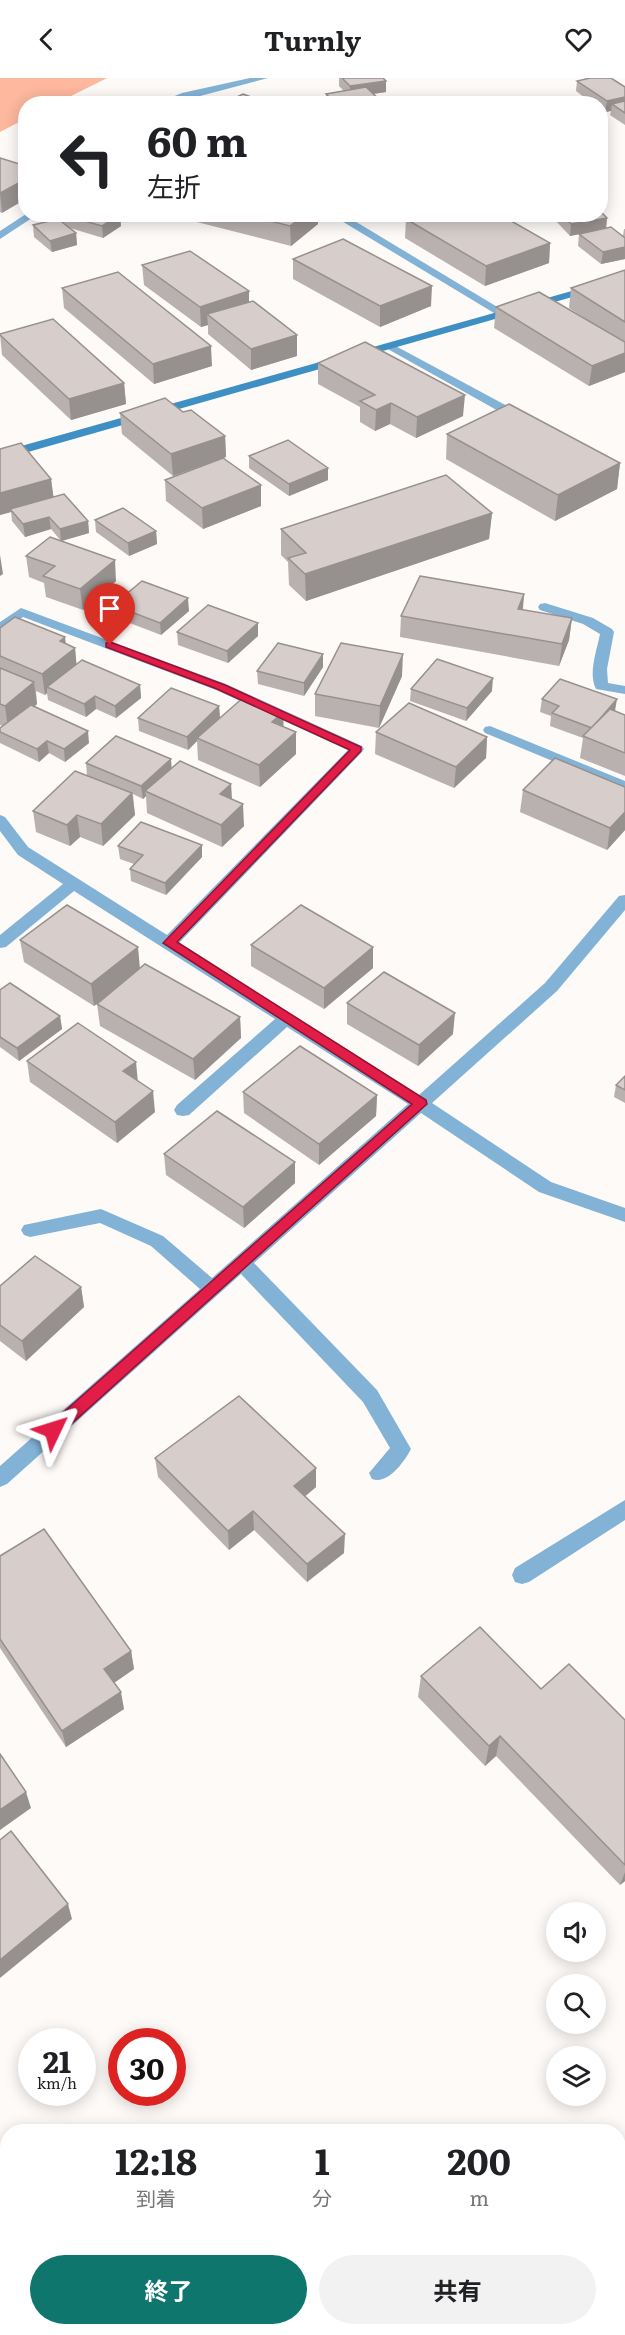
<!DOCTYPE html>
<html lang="ja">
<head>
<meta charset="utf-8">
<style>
  :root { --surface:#fff; --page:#f2f2f2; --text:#202124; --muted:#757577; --accent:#0f766e }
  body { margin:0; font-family:Literata,"Noto Sans JP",serif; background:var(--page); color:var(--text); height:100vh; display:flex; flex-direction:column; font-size:22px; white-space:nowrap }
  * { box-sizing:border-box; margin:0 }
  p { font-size:20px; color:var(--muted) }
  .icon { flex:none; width:33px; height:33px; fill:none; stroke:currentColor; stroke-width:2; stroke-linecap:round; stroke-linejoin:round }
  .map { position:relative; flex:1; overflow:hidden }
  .panel { position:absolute; left:0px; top:2046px; width:626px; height:212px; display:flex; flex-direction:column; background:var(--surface); border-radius:24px 24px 0 0; box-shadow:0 3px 15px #0003 }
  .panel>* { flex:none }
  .banner { position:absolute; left:18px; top:18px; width:590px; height:126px; border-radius:24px; box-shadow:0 3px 15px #0003; background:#fff; color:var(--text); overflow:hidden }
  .buttons { position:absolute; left:546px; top:1824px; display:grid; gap:12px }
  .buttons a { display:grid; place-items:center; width:60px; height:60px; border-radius:50%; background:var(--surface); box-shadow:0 3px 15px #0003; font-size:30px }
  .speed { position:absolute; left:18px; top:1950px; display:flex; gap:12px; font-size:30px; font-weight:700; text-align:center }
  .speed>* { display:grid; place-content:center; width:78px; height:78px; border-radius:50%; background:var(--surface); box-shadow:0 3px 15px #0003; line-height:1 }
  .speed small { font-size:15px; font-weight:400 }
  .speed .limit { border:9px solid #d22; background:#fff; color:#111 }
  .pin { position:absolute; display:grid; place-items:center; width:51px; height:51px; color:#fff; margin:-62px -26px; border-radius:50% 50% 50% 0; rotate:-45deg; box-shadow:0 0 6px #0007 }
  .pin .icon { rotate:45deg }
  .me { position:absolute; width:66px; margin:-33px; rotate:49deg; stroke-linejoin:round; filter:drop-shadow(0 0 4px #0008) }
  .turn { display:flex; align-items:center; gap:21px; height:126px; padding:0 30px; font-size:27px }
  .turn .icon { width:78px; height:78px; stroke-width:2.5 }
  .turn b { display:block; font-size:42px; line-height:51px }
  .eta { display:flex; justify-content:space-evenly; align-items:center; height:102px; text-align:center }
  .eta b { font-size:36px; font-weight:700; line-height:42px }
  .cta { display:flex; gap:12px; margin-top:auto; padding:12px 30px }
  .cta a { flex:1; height:69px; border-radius:36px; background:var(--accent); color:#fff; font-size:24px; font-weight:700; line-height:69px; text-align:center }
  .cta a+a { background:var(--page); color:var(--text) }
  header { display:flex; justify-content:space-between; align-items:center; height:78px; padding:0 30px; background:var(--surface); font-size:27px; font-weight:700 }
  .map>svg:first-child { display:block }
</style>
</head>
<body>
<header><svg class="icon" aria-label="back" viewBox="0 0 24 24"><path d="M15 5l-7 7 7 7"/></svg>Turnly<svg class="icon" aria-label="heart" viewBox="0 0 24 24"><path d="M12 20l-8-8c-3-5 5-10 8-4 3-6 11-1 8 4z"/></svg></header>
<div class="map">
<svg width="625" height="2257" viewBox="0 0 625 2257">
  <rect width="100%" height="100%" fill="#fefaf8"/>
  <polygon fill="#fdb89e" points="0,0 107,0 57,25 26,26 25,41 0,54"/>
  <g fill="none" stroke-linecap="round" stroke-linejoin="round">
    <g fill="#82b3d7" fill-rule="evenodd">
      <polygon points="250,0 268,0 170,26 155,26 182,15"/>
      <polygon points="26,136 38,136 0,161 0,153"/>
      <polygon points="330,136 343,136 509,236 507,238 499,238"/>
      <polygon points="390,265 526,338 528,341 526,344 518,344 386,270 384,268"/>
      <path d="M545 525 593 540 612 551 614 554 607 591 608 605 625 608V616L596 611C588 595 597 572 600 556L583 546 540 532 538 529 540 526Z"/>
      <path d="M21 530 226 606 362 668 364 671 362 674 179 865 419 1017 545 905 619 818 625 817V832L557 913 432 1025 551 1104 625 1130V1144L539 1114 421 1035 254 1185 377 1312 411 1371C404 1384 388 1407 372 1401L369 1395 390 1370 363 1324 241 1196 7 1406 0 1409V1388L200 1211 151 1168 100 1145 30 1159 24 1157 21 1152 24 1147 101 1131 163 1158 212 1200 408 1026 287 949 189 1037 183 1038 177 1037 174 1032 177 1027 275 941 74 813 6 869 0 870V857L63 806 18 777 0 753V737L5 739 28 769 167 857 348 672 216 612 23 539 0 555V544Z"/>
      <polygon points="490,648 625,703 625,713 485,655 483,652 485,649"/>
      <polygon points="625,1422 625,1442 529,1504 522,1506 515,1504 512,1497 515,1490"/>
    </g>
    <polygon fill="#3e8fc3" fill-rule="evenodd" points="625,198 625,204 0,382 0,374"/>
  </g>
  <g fill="#b9b1af">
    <polygon points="339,0 383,0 386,3 386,14 373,16 384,26 326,26 326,16 344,13 339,8"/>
    <polygon points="577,3 625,9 625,47 610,37 611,33 605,34 600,30 600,26 593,26 576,13"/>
    <polygon points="0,80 2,135 0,134"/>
    <polygon points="63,136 131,136 126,141 120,140 121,148 103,160 70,150 76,155 77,167 52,174 34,159 33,147 63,145"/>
    <polygon points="165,136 318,136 318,146 291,168"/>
    <polygon points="556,136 600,136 607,140 606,150 623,158 624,151 625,151 625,181 601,186 578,168 579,156 582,155 570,158 555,142"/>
    <polygon points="501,137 550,165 549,185 485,208 405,160 406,141"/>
    <polygon points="293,181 431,228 380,249 293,201"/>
    <polygon points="142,187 249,213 249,224 297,257 297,278 251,292 208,256 208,247 201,249 144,207"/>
    <polygon points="625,192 625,294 589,308 494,250 496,229 592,245 569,230 571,210"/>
    <polygon points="62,210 212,288 154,306 64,230"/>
    <polygon points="0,256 124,305 126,326 71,342 2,277"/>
    <polygon points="318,285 463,338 416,360 390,346 375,353 360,344 360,329 318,306"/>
    <polygon points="183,334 225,358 226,379 173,398 122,356 120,335"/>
    <polygon points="447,356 620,385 617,411 555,443 446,381"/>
    <polygon points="249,378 328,390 328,402 289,418 249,390"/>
    <polygon points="51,401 53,419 88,443 89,455 62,463 116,503 83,532 46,519 44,505 29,499 26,478 61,463 51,451 25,459 12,443 11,434 0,437"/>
    <polygon points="165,402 261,407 261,428 203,451 166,423"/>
    <polygon points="492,435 489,461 306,523 289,507 288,484 281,477 281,451"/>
    <polygon points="95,442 156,453 157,466 129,478 96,454"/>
    <polygon points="524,516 523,532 572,540 569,562 559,588 400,559 401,538"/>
    <polygon points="113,527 189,533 161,557 114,539"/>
    <polygon points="0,550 66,566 75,570 76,586 140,607 141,620 116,640 96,631 86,639 48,622 47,615 45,617 36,613 37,626 35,628 89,665 65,684 49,675 39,684 0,665 0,650 3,648 0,647"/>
    <polygon points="177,554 258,558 228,585 178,567"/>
    <polygon points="323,589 304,618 258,606 257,593"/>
    <polygon points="402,598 379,650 315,638 315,616"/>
    <polygon points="411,611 492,613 466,643 410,623"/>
    <polygon points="542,621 615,633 625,637 625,698 580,680 583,660 550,648 551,638 540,634"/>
    <polygon points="219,628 220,640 284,649 296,654 296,676 260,709 198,682 197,663 188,672 139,653 138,640"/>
    <polygon points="376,654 487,659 486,680 454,710 375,676"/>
    <polygon points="171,681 171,691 231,706 232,721 244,748 222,769 147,735 146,718 143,721 133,716 135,737 103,768 80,759 70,768 36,754 33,733 87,697 86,685"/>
    <polygon points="625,709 625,752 607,772 520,734 523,712"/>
    <polygon points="118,768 202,779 166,817 131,803 130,791 134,786 120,781"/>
    <polygon points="20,862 140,890 240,939 241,960 195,1002 100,948 97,926 121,906 94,928 24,884"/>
    <polygon points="251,867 373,869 373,890 324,931 251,888"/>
    <polygon points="0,912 60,938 62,951 19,983 0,969"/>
    <polygon points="347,925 453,956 418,988 347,946"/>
    <polygon points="27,983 138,1003 155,1034 117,1065 30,1004"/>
    <polygon points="625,998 625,1025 614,1019 616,1007"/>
    <polygon points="243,1014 377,1017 376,1038 319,1087 244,1035"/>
    <polygon points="164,1076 295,1105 244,1150 166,1097"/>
    <polygon points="0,1208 81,1209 84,1229 26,1283 0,1263"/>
    <polygon points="155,1380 316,1390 316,1409 305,1418 344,1475 307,1504 254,1452 229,1472 158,1399"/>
    <polygon points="0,1478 131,1573 134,1591 114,1605 124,1631 66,1669 0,1570"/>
    <polygon points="421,1598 541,1611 625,1642 625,1803 620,1807 496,1678 485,1688 418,1619"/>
    <polygon points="108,2250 302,2250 308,2257 114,2257"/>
  </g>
  <g fill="#96908e">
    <polygon points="386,3 386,14 350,19 350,8"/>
    <polygon points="625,19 625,30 612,26 611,33 605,34 607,23"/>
    <polygon points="26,101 26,121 2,135 0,115"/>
    <polygon points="305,136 318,136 318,146 291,168 290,148"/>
    <polygon points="120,137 121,148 103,160 102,148"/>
    <polygon points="607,140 606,151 570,158 571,146"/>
    <polygon points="76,155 77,167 52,174 50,163"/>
    <polygon points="550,165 549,185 485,208 486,188"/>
    <polygon points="625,169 625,181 601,186 603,174"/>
    <polygon points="432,208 431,228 380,249 380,228"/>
    <polygon points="249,213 249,233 207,236 208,247 201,249 200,229"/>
    <polygon points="297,257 297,278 251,292 251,271"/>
    <polygon points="211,268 212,288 154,306 153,286"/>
    <polygon points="625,275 625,294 589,308 592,288"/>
    <polygon points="124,305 126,326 71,342 69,321"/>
    <polygon points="465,317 463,338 416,360 417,339"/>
    <polygon points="391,325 390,346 375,353 376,332"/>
    <polygon points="225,358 226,379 173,398 171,376"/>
    <polygon points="620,385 617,411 555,443 558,417"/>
    <polygon points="328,390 328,402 289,418 289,406"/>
    <polygon points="51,401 54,422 10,431 11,434 0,437 0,415"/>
    <polygon points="261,407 261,428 203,451 202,430"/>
    <polygon points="492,435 489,461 306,523 305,496"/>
    <polygon points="49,439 51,451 25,459 23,446"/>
    <polygon points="88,443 89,455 61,463 60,451"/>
    <polygon points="156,453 157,466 129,478 128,465"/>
    <polygon points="0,477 3,496 0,498"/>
    <polygon points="115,482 116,503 83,532 80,511"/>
    <polygon points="524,516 522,538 518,531"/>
    <polygon points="188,520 189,533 161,557 160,545"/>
    <polygon points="572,540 569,562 559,588 562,566"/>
    <polygon points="258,545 258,558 228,585 227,573"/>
    <polygon points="65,559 67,575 75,570 77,591 47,609 47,615 45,617 42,596 60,563"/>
    <polygon points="323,576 323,589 304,618 304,605"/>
    <polygon points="403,576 402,598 379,650 380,628"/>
    <polygon points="493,600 492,613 466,643 467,630"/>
    <polygon points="34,604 37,626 8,650 5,628"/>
    <polygon points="140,607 141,620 116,640 115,628"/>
    <polygon points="95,618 96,631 86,639 84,626"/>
    <polygon points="617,621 615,633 592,650"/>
    <polygon points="219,628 220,641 197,660 197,663 188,672 187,659"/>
    <polygon points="283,634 284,656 272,644"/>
    <polygon points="88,653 89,665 65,684 64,671"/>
    <polygon points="296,654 296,676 260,709 259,687"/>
    <polygon points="487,659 486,680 454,710 456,689"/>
    <polygon points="47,663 49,675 39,684 37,671"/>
    <polygon points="171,681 172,694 145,713 146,718 143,721 141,708"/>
    <polygon points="231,706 232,728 220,716"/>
    <polygon points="132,715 135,737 103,768 101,746"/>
    <polygon points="243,726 244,748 222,769 221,747"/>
    <polygon points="625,734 625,752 607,772 610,750"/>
    <polygon points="77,737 80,759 70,768 67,747"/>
    <polygon points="202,767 202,779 166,817 165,805"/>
    <polygon points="138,869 140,891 94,928 91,906"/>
    <polygon points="373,869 373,890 324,931 324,910"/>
    <polygon points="455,935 453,956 418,988 419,967"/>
    <polygon points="60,938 62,951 19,983 17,970"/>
    <polygon points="240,939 241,960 195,1002 193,981"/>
    <polygon points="136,984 138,1005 123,993"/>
    <polygon points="153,1013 155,1034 117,1065 115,1044"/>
    <polygon points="377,1017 376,1038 319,1087 319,1066"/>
    <polygon points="295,1084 295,1105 244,1150 243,1129"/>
    <polygon points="81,1209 84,1229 26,1283 22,1263"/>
    <polygon points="316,1390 316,1409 295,1427 294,1408"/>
    <polygon points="253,1433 254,1452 229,1472 228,1453"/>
    <polygon points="345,1456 344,1475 307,1504 307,1486"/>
    <polygon points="131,1573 134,1591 108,1609 104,1591"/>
    <polygon points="121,1614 124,1631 66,1669 62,1653"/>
    <polygon points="500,1658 496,1678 485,1688 489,1668"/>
    <polygon points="26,1714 31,1730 0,1752 0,1732"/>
    <polygon points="625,1794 625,1803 620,1807"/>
    <polygon points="68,1826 72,1841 0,1900 0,1882"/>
  </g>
  <g fill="#d7cecb" stroke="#96908e" stroke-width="1.5">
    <polygon points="342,0 383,0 386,3 350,8"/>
    <polygon points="590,0 611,0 625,9 625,19 607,23 577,3"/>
    <polygon points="366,9 384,26 337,26 326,16"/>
    <polygon points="243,16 270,26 222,26"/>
    <polygon points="625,23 625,35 612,26"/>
    <polygon points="0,80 26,88 26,101 0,115"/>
    <polygon points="600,133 607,140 571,146 562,136 600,136"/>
    <polygon points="63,136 120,136 120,137 102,148 63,137"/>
    <polygon points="242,136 305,136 290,148"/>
    <polygon points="418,136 499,136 550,165 486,188 406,141"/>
    <polygon points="58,141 76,155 50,163 33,147"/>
    <polygon points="611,149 625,160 625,169 603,174 579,156"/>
    <polygon points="343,161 432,208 380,228 293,181"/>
    <polygon points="190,173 249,213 200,229 142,187"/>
    <polygon points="625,192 625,244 571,210"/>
    <polygon points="118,194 211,268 153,286 62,210"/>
    <polygon points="539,214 625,264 625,275 592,288 496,229"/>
    <polygon points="253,223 297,257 251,271 207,236"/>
    <polygon points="53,241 124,305 69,321 0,257 0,256"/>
    <polygon points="365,264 465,317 417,339 391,325 376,332 360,323 375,317 318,285"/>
    <polygon points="165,320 183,334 191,332 225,358 171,376 120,335"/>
    <polygon points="509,326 620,385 558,417 447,356"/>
    <polygon points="288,362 328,390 289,406 249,378"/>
    <polygon points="21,365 51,401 0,415 0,371"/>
    <polygon points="223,380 261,407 202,430 165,402"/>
    <polygon points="446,397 492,435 305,496 288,480 306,475 281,451"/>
    <polygon points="64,416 88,443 60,451 49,439 23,446 10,431"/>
    <polygon points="123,430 156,453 128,465 95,442"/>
    <polygon points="50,459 115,482 80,511 43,498 55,488 26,478"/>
    <polygon points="420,498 524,516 518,531 572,540 562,566 401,538"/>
    <polygon points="142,503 188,520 160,545 113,527"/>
    <polygon points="208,527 258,545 227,573 177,554"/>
    <polygon points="15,539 65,559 60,563 75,570 42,596 0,578 0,550"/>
    <polygon points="278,565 323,576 304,605 257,593"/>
    <polygon points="341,565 403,576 380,628 315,616"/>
    <polygon points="437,581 493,600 467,630 411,611"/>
    <polygon points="82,582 140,607 115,628 95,618 84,626 47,609"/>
    <polygon points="0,590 34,604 5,628 0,626"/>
    <polygon points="560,601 617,621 592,650 552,635 559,628 542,621"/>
    <polygon points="171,610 219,628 187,659 138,640"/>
    <polygon points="245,618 283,634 272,644 296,654 259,687 197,660"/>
    <polygon points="409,625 487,659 456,689 376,654"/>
    <polygon points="31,627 88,653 64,671 47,663 37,671 0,654 0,650"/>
    <polygon points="610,631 625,637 625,675 583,658"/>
    <polygon points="116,658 171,681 141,708 86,685"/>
    <polygon points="555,680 625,709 625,734 610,750 523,712"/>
    <polygon points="180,683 231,706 220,716 243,726 221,747 145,713"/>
    <polygon points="75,693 132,715 101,746 77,737 67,747 33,733"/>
    <polygon points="141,744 202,767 165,805 130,791 143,777 118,768"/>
    <polygon points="67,827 138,869 91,906 20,862"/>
    <polygon points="301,827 373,869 324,910 251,867"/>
    <polygon points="145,886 240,939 193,981 97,926"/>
    <polygon points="384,894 455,935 419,967 347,925"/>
    <polygon points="10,905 60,938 17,970 0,959 0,912"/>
    <polygon points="78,945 136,984 123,993 153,1013 115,1044 27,983"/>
    <polygon points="300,968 377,1017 319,1066 243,1014"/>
    <polygon points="625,998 625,1012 616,1007"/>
    <polygon points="217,1033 295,1084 243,1129 164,1076"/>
    <polygon points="35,1178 81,1209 22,1263 0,1247 0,1208"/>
    <polygon points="239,1318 316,1390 294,1408 345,1456 307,1486 253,1433 228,1453 155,1380"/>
    <polygon points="44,1451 131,1573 104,1591 121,1614 62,1653 0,1561 0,1478"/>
    <polygon points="480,1549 541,1611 569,1586 625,1642 625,1787 500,1658 489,1668 421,1598"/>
    <polygon points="0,1676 26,1714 0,1732"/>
    <polygon points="11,1753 68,1826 0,1882 0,1762"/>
    <polygon points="111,2250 302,2250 308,2257 117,2257"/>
  </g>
  <polygon fill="#e11d48" stroke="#92132f" stroke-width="1.5" points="110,564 225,607 361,669 361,673 177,864 426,1022 427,1026 59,1357 53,1359 48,1357 46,1352 48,1348 412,1026 163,865 350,672 217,611 106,569 106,565"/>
</svg>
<div class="buttons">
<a><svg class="icon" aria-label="sound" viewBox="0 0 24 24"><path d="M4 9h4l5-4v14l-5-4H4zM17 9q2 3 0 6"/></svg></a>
<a><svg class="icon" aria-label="search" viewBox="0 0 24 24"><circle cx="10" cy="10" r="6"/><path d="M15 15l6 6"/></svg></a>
<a><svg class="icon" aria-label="layers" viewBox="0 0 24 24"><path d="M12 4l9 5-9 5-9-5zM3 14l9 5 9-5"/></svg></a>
</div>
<div class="speed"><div>21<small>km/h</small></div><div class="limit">30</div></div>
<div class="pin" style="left:110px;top:567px;background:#d93025"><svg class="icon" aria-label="arrive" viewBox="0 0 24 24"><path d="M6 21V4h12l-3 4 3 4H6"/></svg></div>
<svg class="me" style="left:53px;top:1352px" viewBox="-20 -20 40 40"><path d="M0-17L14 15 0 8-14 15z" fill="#e11d48" stroke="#fff" stroke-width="4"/></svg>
<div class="banner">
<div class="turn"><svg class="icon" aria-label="left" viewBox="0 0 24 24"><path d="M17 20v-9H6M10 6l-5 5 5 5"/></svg><div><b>60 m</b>左折</div></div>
</div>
<section class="panel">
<div class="eta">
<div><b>12:18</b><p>到着</p></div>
<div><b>1</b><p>分</p></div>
<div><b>200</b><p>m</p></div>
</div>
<div class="cta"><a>終了</a><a>共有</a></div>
</section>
</div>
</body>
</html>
